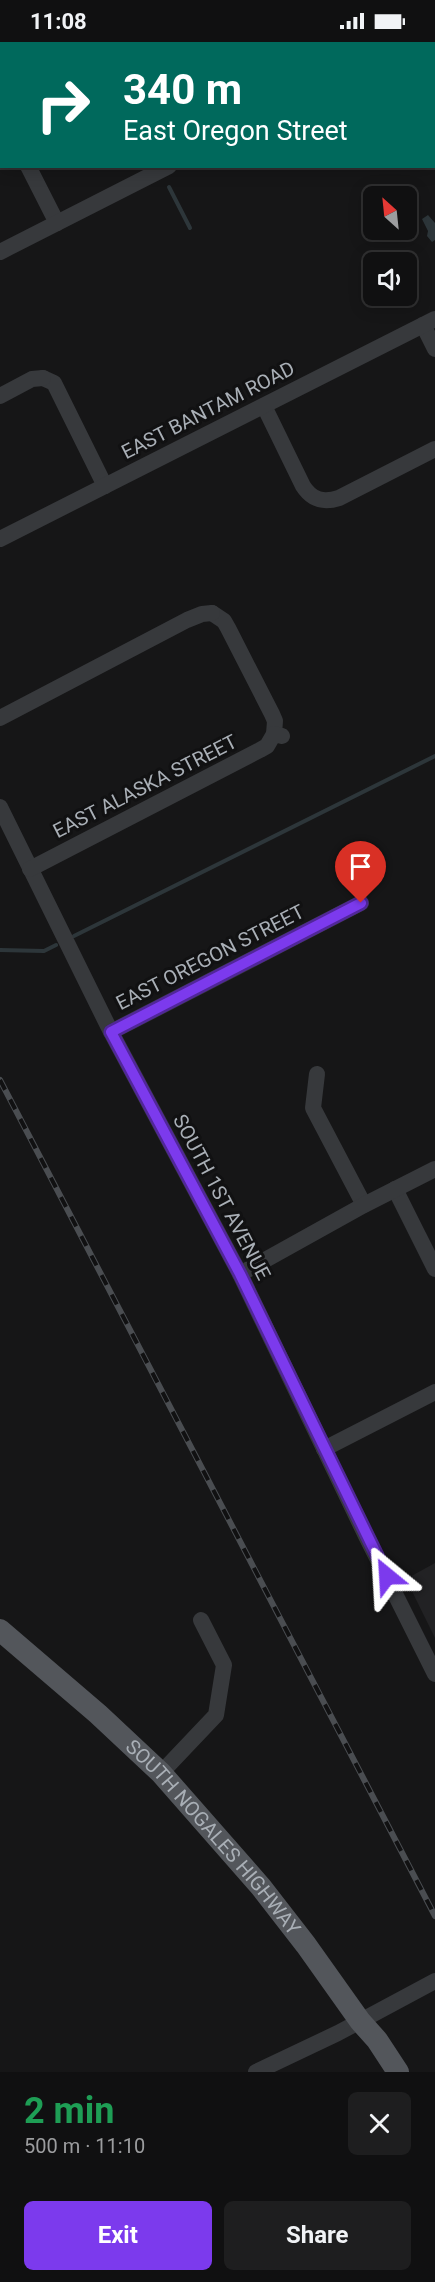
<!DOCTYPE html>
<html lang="en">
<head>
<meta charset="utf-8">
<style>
  :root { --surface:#101011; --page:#1e1e1f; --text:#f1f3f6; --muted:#9c9d9f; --line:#303031; --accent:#7c3aed }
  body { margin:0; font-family:Roboto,sans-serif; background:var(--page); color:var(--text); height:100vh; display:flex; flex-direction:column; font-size:22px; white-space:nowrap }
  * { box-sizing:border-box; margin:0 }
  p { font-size:20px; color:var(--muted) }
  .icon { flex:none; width:33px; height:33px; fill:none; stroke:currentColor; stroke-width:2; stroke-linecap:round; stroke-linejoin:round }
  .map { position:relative; height:2030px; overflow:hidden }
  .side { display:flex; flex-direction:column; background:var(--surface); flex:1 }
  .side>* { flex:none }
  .top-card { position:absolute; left:0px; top:0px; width:435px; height:126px; box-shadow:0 3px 15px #0003,0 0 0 2px var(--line); background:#00695c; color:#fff; overflow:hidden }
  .needle { width:39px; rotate:333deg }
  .tools { position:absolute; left:363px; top:144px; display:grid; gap:12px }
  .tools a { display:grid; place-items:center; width:54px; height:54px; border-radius:9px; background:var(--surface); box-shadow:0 3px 15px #0003,0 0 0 2px var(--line); font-size:30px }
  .pin { position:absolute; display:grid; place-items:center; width:51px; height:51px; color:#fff; margin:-62px -26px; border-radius:50% 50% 50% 0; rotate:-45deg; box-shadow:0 0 6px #0007 }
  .pin .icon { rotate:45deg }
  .me { position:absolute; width:66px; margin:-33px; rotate:333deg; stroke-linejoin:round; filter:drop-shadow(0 0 4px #0008) }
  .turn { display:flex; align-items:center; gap:21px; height:126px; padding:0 24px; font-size:27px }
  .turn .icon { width:78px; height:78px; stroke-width:2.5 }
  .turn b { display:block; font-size:42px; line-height:51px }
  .round { display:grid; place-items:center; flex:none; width:63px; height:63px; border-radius:9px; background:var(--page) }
  .summary { display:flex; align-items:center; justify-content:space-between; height:102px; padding:0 24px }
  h1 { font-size:36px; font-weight:700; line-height:45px; color:#1e9e55 }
  .action { display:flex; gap:12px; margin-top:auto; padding:12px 24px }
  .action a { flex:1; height:69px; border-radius:9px; background:var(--accent); color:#fff; font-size:24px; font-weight:700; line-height:69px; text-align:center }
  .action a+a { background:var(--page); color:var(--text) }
  .status { display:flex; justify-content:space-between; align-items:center; height:42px; padding:0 30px; background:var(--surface); direction:ltr }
  .status svg { height:16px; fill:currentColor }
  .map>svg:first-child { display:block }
</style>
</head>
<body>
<div class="status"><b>11:08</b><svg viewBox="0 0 49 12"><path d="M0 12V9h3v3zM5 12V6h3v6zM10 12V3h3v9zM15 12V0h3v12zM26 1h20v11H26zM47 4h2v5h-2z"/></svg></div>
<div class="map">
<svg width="435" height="2030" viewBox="0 0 435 2030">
  <rect width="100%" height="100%" fill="#161617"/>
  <polygon fill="#222224" points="435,1521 435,1596 406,1537"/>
  <polygon fill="#2d363a" points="428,173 435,181 435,198 432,200 427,194 428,189 422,177"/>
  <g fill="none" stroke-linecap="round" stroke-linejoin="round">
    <g stroke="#2d363a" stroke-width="4">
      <polyline points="169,145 190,186"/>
      <polyline points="74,894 435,714"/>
      <polyline points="0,908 44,909 56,903"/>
    </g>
    <g stroke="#37393c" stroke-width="16">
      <polyline points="91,0 92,2"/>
      <polyline points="312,0 312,2"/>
      <polyline points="135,2 138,0"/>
      <polyline points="0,69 2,72"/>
      <polyline points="0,85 2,84"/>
      <polyline points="28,124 57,181"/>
      <polyline points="0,210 169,124"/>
      <polyline points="423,283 435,307"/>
      <polyline points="43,336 54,341 105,444"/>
      <polyline points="0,354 32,337 43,336"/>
      <path d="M264 364 303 444C312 458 323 461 339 456L435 407"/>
      <polyline points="0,497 435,277"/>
      <polyline points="212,571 224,579 228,586 272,672 275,679 274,692"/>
      <polyline points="0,676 187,578 202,572 212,571"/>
      <polyline points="0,765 111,990 240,1232 366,1494 435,1632"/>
      <polyline points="30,827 260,708 267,704 274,692 282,694"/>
      <polyline points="111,990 361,861"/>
      <polyline points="317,1032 313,1066 364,1163"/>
      <polyline points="395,1147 435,1227"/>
      <polyline points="240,1232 364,1163 435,1127"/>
      <polyline points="324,1407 435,1350"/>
      <polyline points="161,1731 216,1673 224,1623 201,1578"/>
      <polyline points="256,2030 338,1991 435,1939"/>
    </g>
    <g stroke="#53565b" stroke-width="22">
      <polyline points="434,0 435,2"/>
      <path id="s1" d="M0 1588 98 1672 161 1731 261 1845 306 1903 360 1979 377 1998 398 2030"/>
    </g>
    <g stroke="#4a4d51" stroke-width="6">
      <polyline id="rail" points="0,1038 435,1874"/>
    </g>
    <use href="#rail" stroke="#111112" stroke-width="4" stroke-dasharray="11" stroke-linecap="butt"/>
  </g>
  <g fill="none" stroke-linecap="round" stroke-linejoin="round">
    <g stroke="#51269a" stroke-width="15">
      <polyline id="route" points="361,861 111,990 240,1232 387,1534"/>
    </g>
    <use href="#route" stroke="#7c3aed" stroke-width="10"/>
  </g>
  <g text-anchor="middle" stroke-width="6" stroke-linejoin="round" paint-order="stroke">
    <g font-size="20" fill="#a9afb6" stroke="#111112">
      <text transform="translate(208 368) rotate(-27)" y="7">EAST BANTAM ROAD</text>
      <text transform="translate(145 744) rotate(-27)" y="7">EAST ALASKA STREET</text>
      <text transform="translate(210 915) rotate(-27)" y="7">EAST OREGON STREET</text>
      <text transform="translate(222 1155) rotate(62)" y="7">SOUTH 1ST AVENUE</text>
      <text dy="7" stroke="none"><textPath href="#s1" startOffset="298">SOUTH NOGALES HIGHWAY</textPath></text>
    </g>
  </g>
</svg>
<div class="tools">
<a><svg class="needle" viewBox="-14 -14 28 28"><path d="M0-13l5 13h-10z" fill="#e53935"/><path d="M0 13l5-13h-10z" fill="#9c9d9f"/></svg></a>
<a><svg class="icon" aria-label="sound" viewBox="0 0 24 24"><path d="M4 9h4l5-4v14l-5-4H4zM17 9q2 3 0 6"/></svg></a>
</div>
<div class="pin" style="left:361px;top:861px;background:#d93025"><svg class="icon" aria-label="arrive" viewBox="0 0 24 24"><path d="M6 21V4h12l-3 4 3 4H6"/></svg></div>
<svg class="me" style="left:387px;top:1534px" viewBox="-20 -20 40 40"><path d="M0-17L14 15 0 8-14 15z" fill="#7c3aed" stroke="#fff" stroke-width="4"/></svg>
<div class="top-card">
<div class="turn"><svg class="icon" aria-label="right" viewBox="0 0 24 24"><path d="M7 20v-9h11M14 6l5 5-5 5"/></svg><div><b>340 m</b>East Oregon Street</div></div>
</div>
</div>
<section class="side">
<div class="summary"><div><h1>2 min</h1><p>500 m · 11:10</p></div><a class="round"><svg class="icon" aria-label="close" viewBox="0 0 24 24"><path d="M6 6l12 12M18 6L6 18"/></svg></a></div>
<div class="action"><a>Exit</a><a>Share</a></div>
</section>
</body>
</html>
